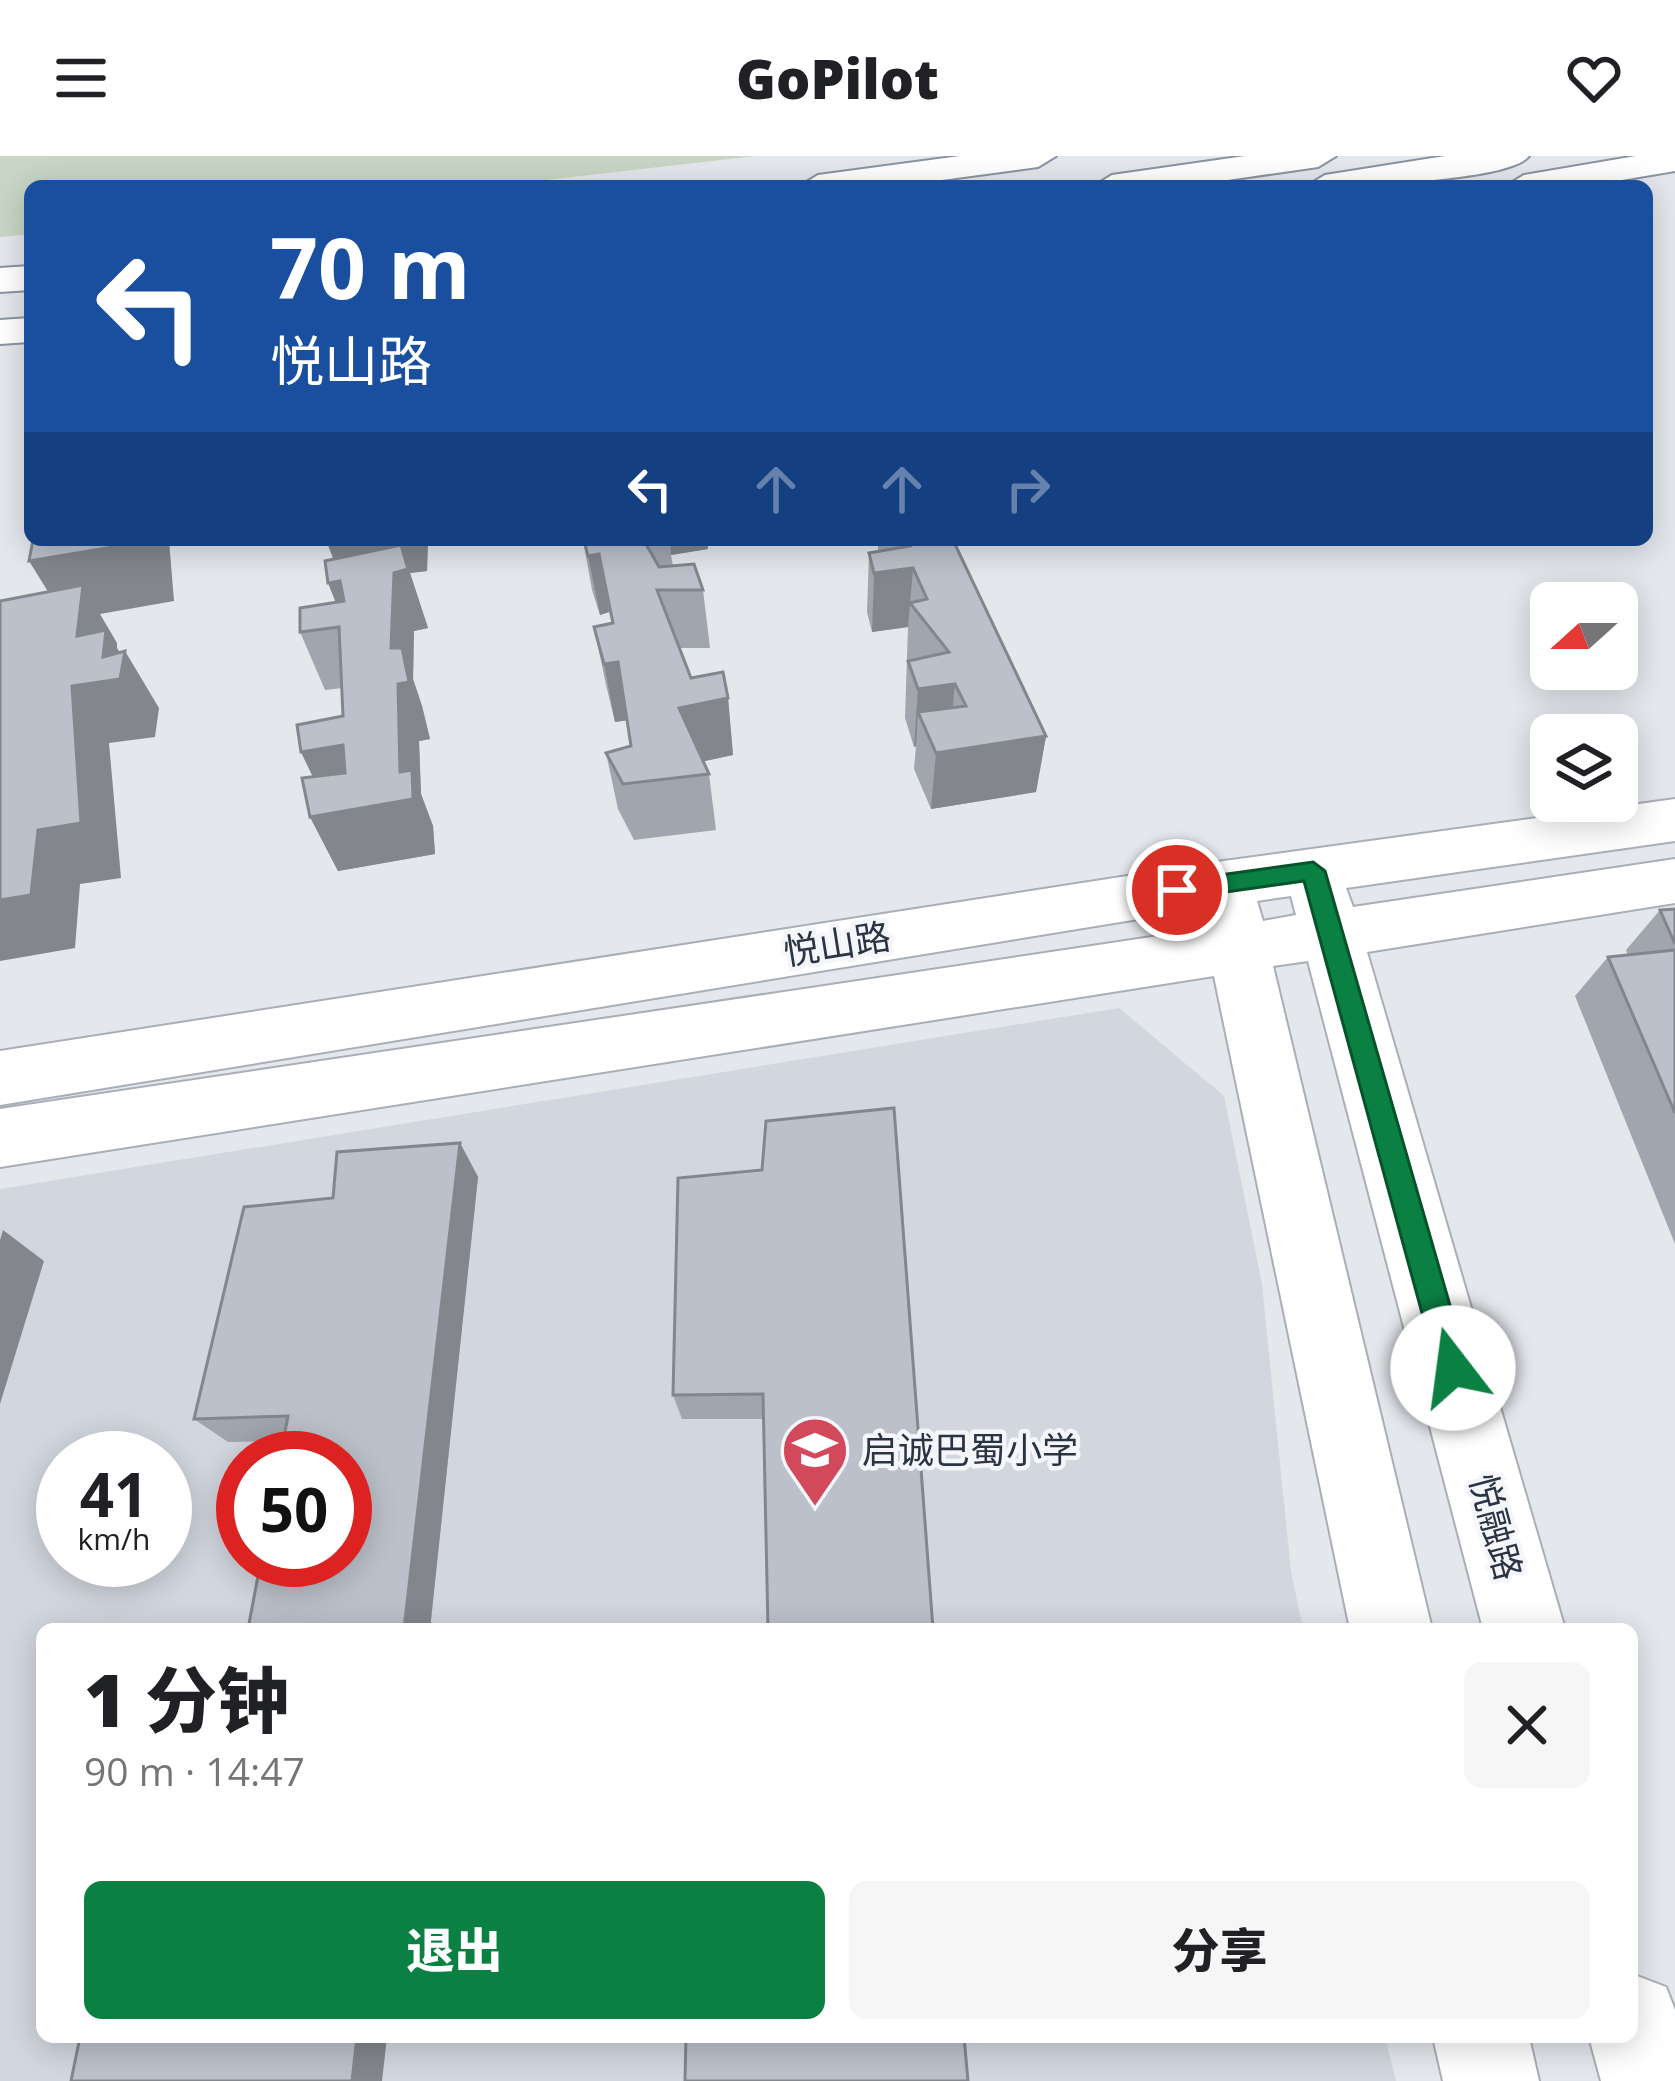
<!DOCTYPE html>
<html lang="zh">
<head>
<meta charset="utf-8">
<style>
  :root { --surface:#fff; --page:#f6f6f6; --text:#202124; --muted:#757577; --accent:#0b8043 }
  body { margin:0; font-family:"Open Sans","Noto Sans SC",sans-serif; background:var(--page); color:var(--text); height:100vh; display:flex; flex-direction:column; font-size:45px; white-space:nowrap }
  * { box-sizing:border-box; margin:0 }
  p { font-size:39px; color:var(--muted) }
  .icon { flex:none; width:66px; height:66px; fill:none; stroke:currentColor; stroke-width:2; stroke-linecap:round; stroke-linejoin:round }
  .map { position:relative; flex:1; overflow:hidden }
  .panel { position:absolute; left:36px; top:1467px; width:1602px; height:420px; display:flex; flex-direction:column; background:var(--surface); border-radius:18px; box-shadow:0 6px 30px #0003 }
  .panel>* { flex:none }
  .banner { position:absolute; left:24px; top:24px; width:1629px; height:366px; border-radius:18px; box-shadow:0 6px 30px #0003; background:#1a4fa0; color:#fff; overflow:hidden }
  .needle { width:78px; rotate:249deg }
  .fabs { position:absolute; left:1530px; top:426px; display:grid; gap:24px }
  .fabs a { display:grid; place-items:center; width:108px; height:108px; border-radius:18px; background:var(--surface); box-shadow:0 6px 30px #0003; font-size:60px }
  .speed { position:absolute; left:36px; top:1275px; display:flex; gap:24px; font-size:60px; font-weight:700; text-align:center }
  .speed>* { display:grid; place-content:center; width:156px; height:156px; border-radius:50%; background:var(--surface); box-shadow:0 6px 30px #0003; line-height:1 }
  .speed small { font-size:30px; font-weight:400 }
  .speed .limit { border:18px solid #d22; background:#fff; color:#111 }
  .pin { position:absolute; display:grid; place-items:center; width:102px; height:102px; color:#fff; margin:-51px; border:6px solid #fff; border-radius:50%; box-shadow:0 3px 12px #0007 }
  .me { position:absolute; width:132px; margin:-66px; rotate:345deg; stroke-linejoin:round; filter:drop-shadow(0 0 9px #0008) }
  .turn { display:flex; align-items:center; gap:42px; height:252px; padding:0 48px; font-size:54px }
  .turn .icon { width:156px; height:156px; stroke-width:2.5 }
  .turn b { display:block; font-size:84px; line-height:102px }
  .lanes { display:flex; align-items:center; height:114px; padding:0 48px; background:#0003; justify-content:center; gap:60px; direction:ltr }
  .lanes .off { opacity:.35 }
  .round { display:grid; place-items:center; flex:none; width:126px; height:126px; border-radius:18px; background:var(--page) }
  .overview { display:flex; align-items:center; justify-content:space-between; height:204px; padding:0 48px }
  h1 { font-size:72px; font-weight:800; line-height:90px }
  .primary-button { display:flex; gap:24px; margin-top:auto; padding:24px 48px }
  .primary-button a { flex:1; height:138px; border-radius:18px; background:var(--accent); color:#fff; font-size:48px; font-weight:800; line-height:138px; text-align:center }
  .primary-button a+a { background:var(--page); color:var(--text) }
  header { display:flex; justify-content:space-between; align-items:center; height:156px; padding:0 48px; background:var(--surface); font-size:54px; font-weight:800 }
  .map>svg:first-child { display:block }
</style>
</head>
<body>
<header><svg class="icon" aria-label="menu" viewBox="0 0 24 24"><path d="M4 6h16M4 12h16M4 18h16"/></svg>GoPilot<svg class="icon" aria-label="heart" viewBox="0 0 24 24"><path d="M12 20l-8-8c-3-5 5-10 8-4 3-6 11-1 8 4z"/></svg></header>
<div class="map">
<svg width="1675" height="1925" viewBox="0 0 1675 1925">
  <rect width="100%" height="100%" fill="#e4e7ec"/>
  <path fill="#d2d6de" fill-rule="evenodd" d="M1119 852 1224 940 1262 1128 1291 1416 1303 1473H42V1881H1385L1396 1925H0V1033ZM63 1302H165V1404H63ZM243 1302H345V1404H243Z"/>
  <polygon fill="#c9d6c5" points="0,0 756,0 492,30 30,30 30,78 0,81"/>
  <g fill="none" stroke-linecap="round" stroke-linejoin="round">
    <g stroke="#a9aeb7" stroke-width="4">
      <g id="secondary">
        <path d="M1675 643V685L1346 732 1353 751 1675 703V747L1367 796 1565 1473H1483L1308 805 1273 810 1432 1473H1350L1214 820 0 1011V953L1205 773 1200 753 0 949V895L1224 705ZM1291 740 1296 759 1263 765 1257 745Z"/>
        <polygon points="1632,1818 1666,1831 1675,1854 1675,1925 1601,1925 1589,1881 1632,1881"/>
        <polygon points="1433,1881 1529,1881 1539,1925 1443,1925"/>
      </g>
    </g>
    <g stroke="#8b94a3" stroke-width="4">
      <g id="trunk">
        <polygon points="960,0 1056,0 1038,11 897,30 800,30 818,19"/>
        <polygon points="1245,0 1336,0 1318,11 1186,30 1094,30 1112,19"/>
        <path d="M1445 0H1529C1509 26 1344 30 1307 30L1325 19Z"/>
        <polygon points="1636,0 1675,0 1675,15 1586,30 1506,30 1524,19"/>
        <polygon points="30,110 30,134 0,136 0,112"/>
        <polygon points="30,162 30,186 0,188 0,164"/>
      </g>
    </g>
    <use href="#secondary" fill="#fff" fill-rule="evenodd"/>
    <use href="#trunk" fill="#fff" fill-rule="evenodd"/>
  </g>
  <g fill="#a1a5ae">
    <polygon points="326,384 428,384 427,415 410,417 428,472 414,475 413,523 422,550 430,583 419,585 421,638 433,670 435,698 338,715 310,661 313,621 301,596 343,560 342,532 325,534 300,476 336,446 334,403"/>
    <polygon points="583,384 707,384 708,393 671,399 673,410 703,434 710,492 679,492 691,522 728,542 733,599 703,605 709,618 716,674 634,684 618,653 606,597 631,590 627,564 615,566 606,529 594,471 612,468 609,456 600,459 592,434"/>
    <polygon points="878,384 958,384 957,393 1046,580 1036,636 931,653 914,613 916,590 914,591 905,562 908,471 872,476 867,456 869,397 878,396"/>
    <polygon points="1675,753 1675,1088 1575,840 1608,801 1628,799 1626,794 1660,754"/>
    <polygon points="460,987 478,1021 430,1473 248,1473 283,1285 228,1286 194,1263 333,1042"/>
    <polygon points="678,1022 933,1473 764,1263 682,1263 673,1239"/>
  </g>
  <g fill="#83868d">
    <polygon points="143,384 169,384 174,445 100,458 117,487 117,492 124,503 125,495 159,552 155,581 109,587 121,722 80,728 75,792 0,805 0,744 38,674 65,463 29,405"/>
    <polygon points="326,384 428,384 427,415 410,417 428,472 414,475 413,523 422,550 430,583 419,585 421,638 433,670 435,698 338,715 310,661 400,616 343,428"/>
    <polygon points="632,384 707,384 708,393 671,399 670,385"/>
    <polygon points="599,398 609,456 600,459 588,400"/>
    <polygon points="913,412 908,471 872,476 874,417"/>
    <polygon points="340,425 351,485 328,427"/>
    <polygon points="618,506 629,564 615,566 604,508"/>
    <polygon points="955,528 949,585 918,556 916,590 914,591 918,533"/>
    <polygon points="728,542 733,599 687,609 679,552"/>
    <polygon points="1046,580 1036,636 931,653 936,597"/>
    <polygon points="343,589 368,645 328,652 301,596"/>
    <polygon points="460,987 478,1021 430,1473 404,1473"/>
    <polygon points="3,1074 44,1105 0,1248 0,1084"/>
    <polygon points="357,1881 387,1881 382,1925 352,1925"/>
  </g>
  <g fill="#bbc0ca" stroke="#83868d" stroke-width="3">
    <polygon points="33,384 143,384 143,386 29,405"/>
    <polygon points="584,384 669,384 646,388 659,411 694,408 703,434 657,434 691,522 723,516 728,542 679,552 709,618 623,628 606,597 631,590 618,506 604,508 594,471 613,467 599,398 588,400"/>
    <polygon points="905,384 953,384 1046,580 936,597 918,556 966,550 955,528 918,533 908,505 949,496 910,447 927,443 913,412 874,417 869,397 910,390"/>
    <polygon points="401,389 408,413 394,417 391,492 402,492 409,526 398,528 400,616 412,614 413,643 310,661 302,622 345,617 343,589 301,596 297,569 343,560 339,471 300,476 300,452 344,445 340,425 328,427 325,405"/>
    <polygon points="83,429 77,480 106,474 103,501 125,495 120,523 72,530 81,667 38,674 31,739 0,744 0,445"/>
    <polygon points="1675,753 1675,788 1660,754"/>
    <polygon points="1675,794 1675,957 1608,801"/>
    <polygon points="894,952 933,1473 768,1473 763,1238 673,1239 678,1022 762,1014 766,965"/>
    <polygon points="460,987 404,1473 248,1473 261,1404 345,1404 345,1302 280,1302 288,1260 194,1263 244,1051 333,1042 337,996"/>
    <polygon points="80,1881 357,1881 352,1925 71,1925"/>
    <polygon points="686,1881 964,1881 968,1925 685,1925"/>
  </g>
  <polygon fill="#0b8043" stroke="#07532c" stroke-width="3" points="1313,706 1325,715 1468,1212 1463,1222 1453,1226 1442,1222 1437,1212 1304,725 1177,743 1165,734 1177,725"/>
  <defs>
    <g id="school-pin" transform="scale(3.45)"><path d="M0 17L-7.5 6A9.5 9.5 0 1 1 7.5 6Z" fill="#d1495b" stroke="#f4f6f9"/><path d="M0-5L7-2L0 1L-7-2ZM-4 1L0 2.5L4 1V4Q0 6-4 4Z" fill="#fff"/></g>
  </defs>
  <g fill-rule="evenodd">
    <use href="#school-pin" x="815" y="1294"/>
  </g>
  <g text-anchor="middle" stroke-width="9" stroke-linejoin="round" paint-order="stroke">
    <g font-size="36" fill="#2b3445" stroke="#f4f6f9">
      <text transform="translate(837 788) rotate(-9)" y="13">悦山路</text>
      <text transform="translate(1496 1371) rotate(75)" y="13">悦融路</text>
    </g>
    <g font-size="36" fill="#2b3445" stroke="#f4f6f9" text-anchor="start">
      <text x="862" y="1307">启诚巴蜀小学</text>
    </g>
  </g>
</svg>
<div class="fabs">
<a><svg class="needle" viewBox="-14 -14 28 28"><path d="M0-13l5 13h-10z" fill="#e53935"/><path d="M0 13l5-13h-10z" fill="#757577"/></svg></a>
<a><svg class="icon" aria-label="layers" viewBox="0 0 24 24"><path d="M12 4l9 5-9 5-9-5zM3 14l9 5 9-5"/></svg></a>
</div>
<div class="speed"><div>41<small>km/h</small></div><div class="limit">50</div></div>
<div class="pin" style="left:1177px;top:734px;background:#d93025"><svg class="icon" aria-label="arrive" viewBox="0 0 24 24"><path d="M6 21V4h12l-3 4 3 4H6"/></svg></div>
<svg class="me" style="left:1453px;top:1212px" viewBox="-20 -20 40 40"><circle r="19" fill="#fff"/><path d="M0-13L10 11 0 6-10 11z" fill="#0b8043"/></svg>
<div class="banner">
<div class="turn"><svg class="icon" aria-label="left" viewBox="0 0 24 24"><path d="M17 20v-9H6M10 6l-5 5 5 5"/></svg><div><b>70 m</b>悦山路</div></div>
<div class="lanes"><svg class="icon" aria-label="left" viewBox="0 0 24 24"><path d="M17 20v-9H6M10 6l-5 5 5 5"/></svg><svg class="icon off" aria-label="ahead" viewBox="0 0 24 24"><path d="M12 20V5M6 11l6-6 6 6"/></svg><svg class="icon off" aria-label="ahead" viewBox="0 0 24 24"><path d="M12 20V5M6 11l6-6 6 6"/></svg><svg class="icon off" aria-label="right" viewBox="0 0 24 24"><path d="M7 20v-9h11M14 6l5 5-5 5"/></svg></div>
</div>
<section class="panel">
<div class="overview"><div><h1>1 分钟</h1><p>90 m · 14:47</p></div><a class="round"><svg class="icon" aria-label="close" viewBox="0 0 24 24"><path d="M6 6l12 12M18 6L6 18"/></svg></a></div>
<div class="primary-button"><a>退出</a><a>分享</a></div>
</section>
</div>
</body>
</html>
